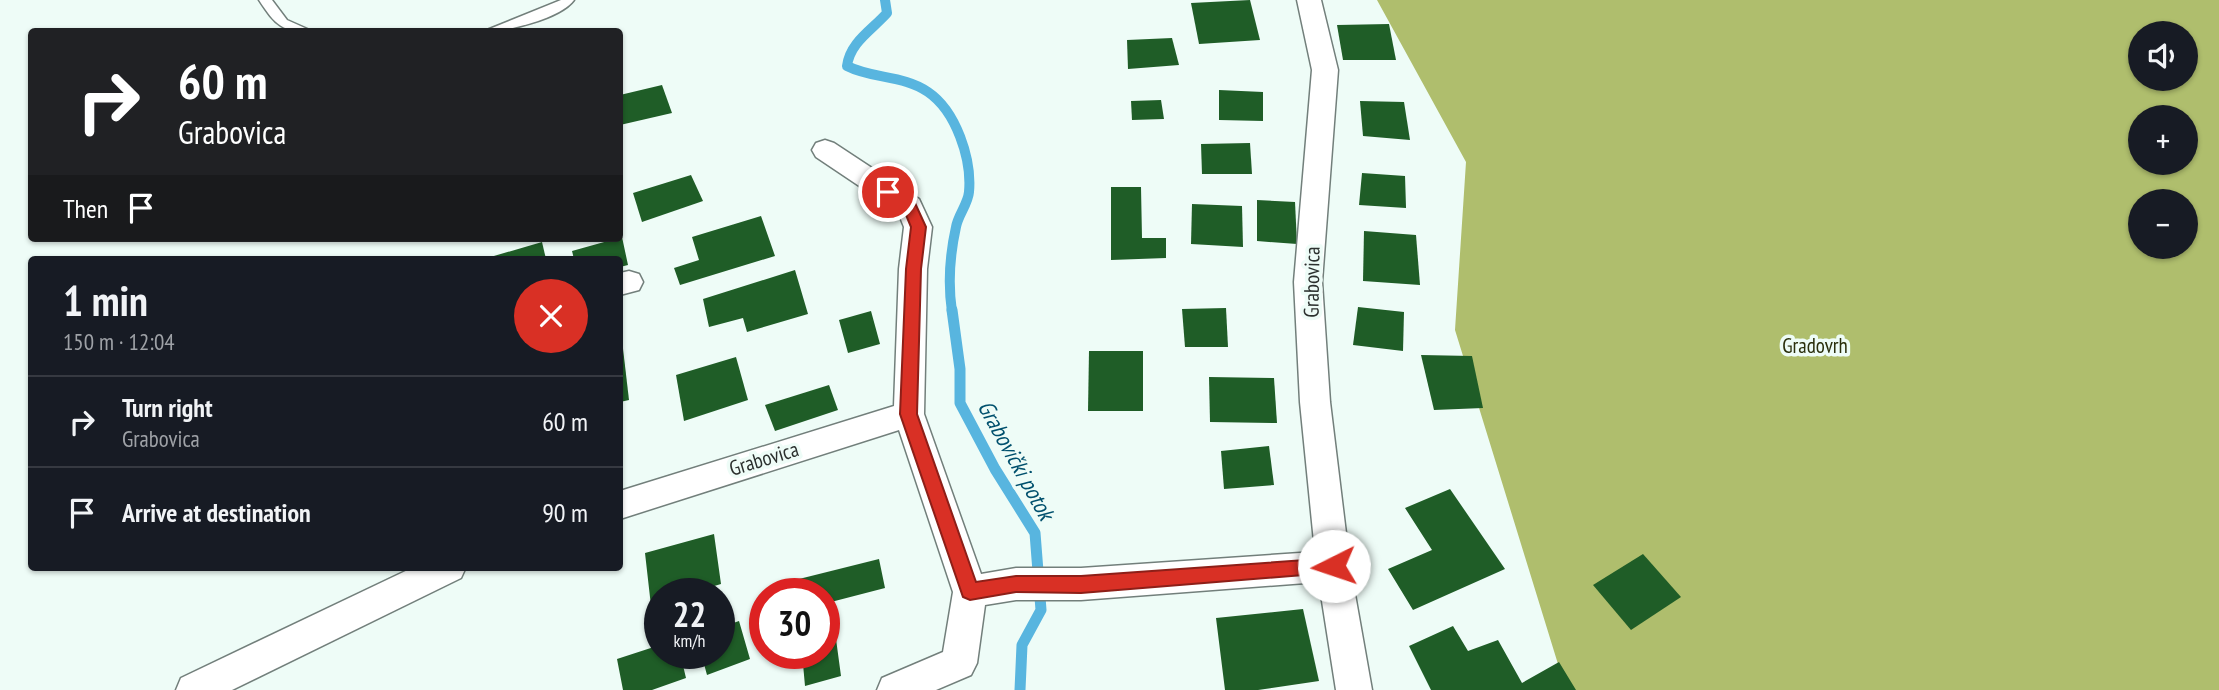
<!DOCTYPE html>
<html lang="en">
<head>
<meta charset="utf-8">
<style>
  :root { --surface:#171b24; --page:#242831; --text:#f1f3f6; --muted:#9ea1a6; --line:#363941 }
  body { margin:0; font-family:"PT Sans Narrow",sans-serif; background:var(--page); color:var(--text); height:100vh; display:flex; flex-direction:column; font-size:26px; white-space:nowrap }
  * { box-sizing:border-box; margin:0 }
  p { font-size:23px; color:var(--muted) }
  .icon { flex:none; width:38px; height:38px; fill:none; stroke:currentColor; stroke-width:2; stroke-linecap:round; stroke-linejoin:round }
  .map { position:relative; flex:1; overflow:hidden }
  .side { position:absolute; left:28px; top:256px; width:595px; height:315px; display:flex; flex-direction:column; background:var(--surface); border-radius:7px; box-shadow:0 2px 5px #0004 }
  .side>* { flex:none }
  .top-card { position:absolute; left:28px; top:28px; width:595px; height:214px; border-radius:7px; box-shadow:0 2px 5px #0004; background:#202124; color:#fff; overflow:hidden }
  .fabs { position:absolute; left:2128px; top:21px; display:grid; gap:14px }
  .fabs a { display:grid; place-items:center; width:70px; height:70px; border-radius:50%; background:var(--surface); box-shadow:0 2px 5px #0004; font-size:35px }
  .speed { position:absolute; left:644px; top:578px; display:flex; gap:14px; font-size:35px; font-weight:700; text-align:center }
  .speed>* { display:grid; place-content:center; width:91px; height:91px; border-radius:50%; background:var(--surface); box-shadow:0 2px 5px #0004; line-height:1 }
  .speed small { font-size:18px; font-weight:400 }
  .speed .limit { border:10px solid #d22; background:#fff; color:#111 }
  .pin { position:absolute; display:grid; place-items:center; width:60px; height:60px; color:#fff; margin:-30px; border:4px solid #fff; border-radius:50%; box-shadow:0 2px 7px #0007 }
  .me { position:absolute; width:77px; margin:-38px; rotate:266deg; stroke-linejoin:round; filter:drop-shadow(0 0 5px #0008) }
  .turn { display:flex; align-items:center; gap:24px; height:147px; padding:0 35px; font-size:32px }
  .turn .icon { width:91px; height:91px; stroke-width:2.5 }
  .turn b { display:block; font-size:49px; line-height:60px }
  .then { display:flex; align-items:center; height:66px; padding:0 35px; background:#0003; gap:14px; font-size:26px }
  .round { display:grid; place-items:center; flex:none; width:74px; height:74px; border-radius:37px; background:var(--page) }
  .headline { display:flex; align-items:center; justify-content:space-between; height:119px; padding:0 35px }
  h1 { font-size:42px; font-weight:800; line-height:52px }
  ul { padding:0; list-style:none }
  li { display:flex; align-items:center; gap:21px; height:91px; padding:0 35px; border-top:2px solid var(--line) }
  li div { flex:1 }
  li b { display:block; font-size:26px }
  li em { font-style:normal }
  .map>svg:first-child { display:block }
</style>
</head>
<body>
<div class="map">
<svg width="2219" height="690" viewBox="0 0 2219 690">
  <rect width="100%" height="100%" fill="#eefcf7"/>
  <path fill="#afbe6d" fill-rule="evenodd" d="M1377 0H2219V690H1566L1455 330 1466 162ZM2140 33H2186V79H2140ZM2140 117H2186V163H2140ZM2140 201H2186V247H2140Z"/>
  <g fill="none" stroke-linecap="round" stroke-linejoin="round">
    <path stroke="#58b5df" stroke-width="10" d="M885 0 887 13C872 30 850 42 847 66 872 79 904 75 928 92 956 111 972 159 969 192 968 204 958 215 956 227 950 254 948 285 952 312"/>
    <polyline stroke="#58b5df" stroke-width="11" points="952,310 960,369 960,403 995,469 1035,533 1041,610 1022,645 1020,690"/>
  </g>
  <g fill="#1f5d27">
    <polygon points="1250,0 1260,40 1199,44 1191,3"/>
    <polygon points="1389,24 1396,60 1343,60 1337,25"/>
    <polygon points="1172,38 1179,65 1128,69 1127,40"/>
    <polygon points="662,85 672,113 620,125 620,95"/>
    <polygon points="1219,90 1263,92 1263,121 1219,120"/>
    <polygon points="1161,100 1164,119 1132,120 1131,101"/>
    <polygon points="1360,101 1404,102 1410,140 1363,136"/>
    <polygon points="1250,143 1252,174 1202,174 1201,144"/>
    <polygon points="1362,173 1405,176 1406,208 1359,205"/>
    <polygon points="691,175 703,201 642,222 633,193"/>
    <polygon points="1111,187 1141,187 1142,238 1166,238 1166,258 1111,260"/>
    <polygon points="1257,200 1295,202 1297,244 1257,241"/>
    <polygon points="1192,204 1242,206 1243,247 1191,244"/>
    <polygon points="761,216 775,256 680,285 674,268 699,260 692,237"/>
    <polygon points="1364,231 1416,235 1420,285 1363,281"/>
    <polygon points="622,237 628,265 620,267 620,259 574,259 572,251"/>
    <polygon points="542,242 546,259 488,259 487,258"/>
    <polygon points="795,270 808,314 747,332 743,318 709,327 703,299"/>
    <polygon points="1358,307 1404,312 1403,351 1353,345"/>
    <polygon points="1226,308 1228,347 1185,347 1182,309"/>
    <polygon points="871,311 880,344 848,353 839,320"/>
    <polygon points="620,323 629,400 620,402"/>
    <polygon points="1089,351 1143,351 1143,411 1088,411"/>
    <polygon points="1421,355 1472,356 1483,408 1434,410"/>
    <polygon points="736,357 748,400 684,421 676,375"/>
    <polygon points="1209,377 1274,378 1277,423 1210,422"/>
    <polygon points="829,385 838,410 775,431 765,405"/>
    <polygon points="1269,446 1274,485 1224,489 1221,451"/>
    <polygon points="1450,489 1505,569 1413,610 1388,569 1432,550 1405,508"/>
    <polygon points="714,534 721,584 691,593 660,593 660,603 651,606 645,553"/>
    <polygon points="1643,554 1681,597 1631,630 1593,585"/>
    <polygon points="879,559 885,588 831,602 841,676 805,686 802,653 824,653 824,593 796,593 795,580"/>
    <polygon points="1303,609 1319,681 1258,690 1225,690 1216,618"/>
    <polygon points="739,621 750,659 707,675 701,653 719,653 719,628"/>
    <polygon points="1453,626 1468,651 1498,640 1522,683 1559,662 1576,690 1431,690 1409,646"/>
    <polygon points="660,645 660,653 680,653 686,678 652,690 623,690 617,659"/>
  </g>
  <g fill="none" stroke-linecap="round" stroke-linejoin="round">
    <g stroke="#727f7b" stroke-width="3">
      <g id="lane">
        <path d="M259 0H272L287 20 314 32C282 32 276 26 259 0Z"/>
        <path d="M561 0H574C560 19 505 32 482 32Z"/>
      </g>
    </g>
    <g stroke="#727f7b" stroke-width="3">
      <g id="street">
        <polygon points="1297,0 1321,0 1338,70 1322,282 1330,402 1350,566 1372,690 1336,690 1319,582 1081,600 1016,600 985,605 977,663 971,675 936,690 877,690 882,678 943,652 953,592 899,430 620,519 620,491 894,406 899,269 904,227 898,212 816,157 812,150 816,143 825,140 834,143 919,199 932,227 927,269 924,414 981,574 1016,568 1081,568 1315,552 1300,402 1294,282 1312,70"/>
        <polygon points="629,271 639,274 643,282 639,290 620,295 620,273"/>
        <polygon points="414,567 466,567 461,578 232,690 176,690 181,678"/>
      </g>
    </g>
    <use href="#lane" fill="#fff" fill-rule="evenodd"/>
    <use href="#street" fill="#fff" fill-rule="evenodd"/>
  </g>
  <polygon fill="#d93025" stroke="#8d1f18" stroke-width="2" points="888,187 915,203 926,227 921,269 917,414 976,582 1016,576 1081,576 1334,558 1340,560 1342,566 1340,572 1081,593 1016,592 970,600 963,597 900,414 906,269 911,227 904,210 881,192"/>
  <g text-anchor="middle" stroke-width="7" stroke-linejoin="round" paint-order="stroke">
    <g font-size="21" fill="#2b302e" stroke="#eefcf7">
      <text transform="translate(1312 282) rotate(-89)" y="7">Grabovica</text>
      <text transform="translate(764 459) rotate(-17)" y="7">Grabovica</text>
    </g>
    <g font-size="21" fill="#2a2f0c" stroke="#eefcf7">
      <text x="1815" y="353">Gradovrh</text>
    </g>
    <g font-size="23" font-style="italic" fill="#00506d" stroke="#eefcf7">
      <text transform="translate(1016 460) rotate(61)" y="8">Grabovički potok</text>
    </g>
  </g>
</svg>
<div class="fabs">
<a><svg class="icon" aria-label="sound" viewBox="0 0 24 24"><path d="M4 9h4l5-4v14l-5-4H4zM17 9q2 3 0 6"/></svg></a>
<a>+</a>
<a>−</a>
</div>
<div class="speed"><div>22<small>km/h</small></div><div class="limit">30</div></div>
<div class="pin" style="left:888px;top:192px;background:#d93025"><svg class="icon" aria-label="arrive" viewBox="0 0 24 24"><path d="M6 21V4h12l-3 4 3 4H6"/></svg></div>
<svg class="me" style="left:1334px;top:566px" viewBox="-20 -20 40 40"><circle r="19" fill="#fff"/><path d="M0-13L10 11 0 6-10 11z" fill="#d93025"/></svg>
<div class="top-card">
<div class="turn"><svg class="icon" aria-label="right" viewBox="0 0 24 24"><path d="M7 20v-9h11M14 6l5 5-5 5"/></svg><div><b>60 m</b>Grabovica</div></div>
<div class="then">Then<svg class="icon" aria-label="arrive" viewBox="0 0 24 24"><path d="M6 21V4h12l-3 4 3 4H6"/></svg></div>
</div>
<section class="side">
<div class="headline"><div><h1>1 min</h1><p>150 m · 12:04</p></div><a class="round" style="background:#d93025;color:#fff"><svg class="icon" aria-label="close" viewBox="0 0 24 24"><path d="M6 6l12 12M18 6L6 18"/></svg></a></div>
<ul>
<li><svg class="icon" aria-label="right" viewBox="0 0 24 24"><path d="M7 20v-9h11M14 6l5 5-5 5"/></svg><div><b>Turn right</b><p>Grabovica</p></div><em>60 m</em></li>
<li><svg class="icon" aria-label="arrive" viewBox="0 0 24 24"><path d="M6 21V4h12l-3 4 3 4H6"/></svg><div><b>Arrive at destination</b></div><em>90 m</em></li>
</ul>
</section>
</div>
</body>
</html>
